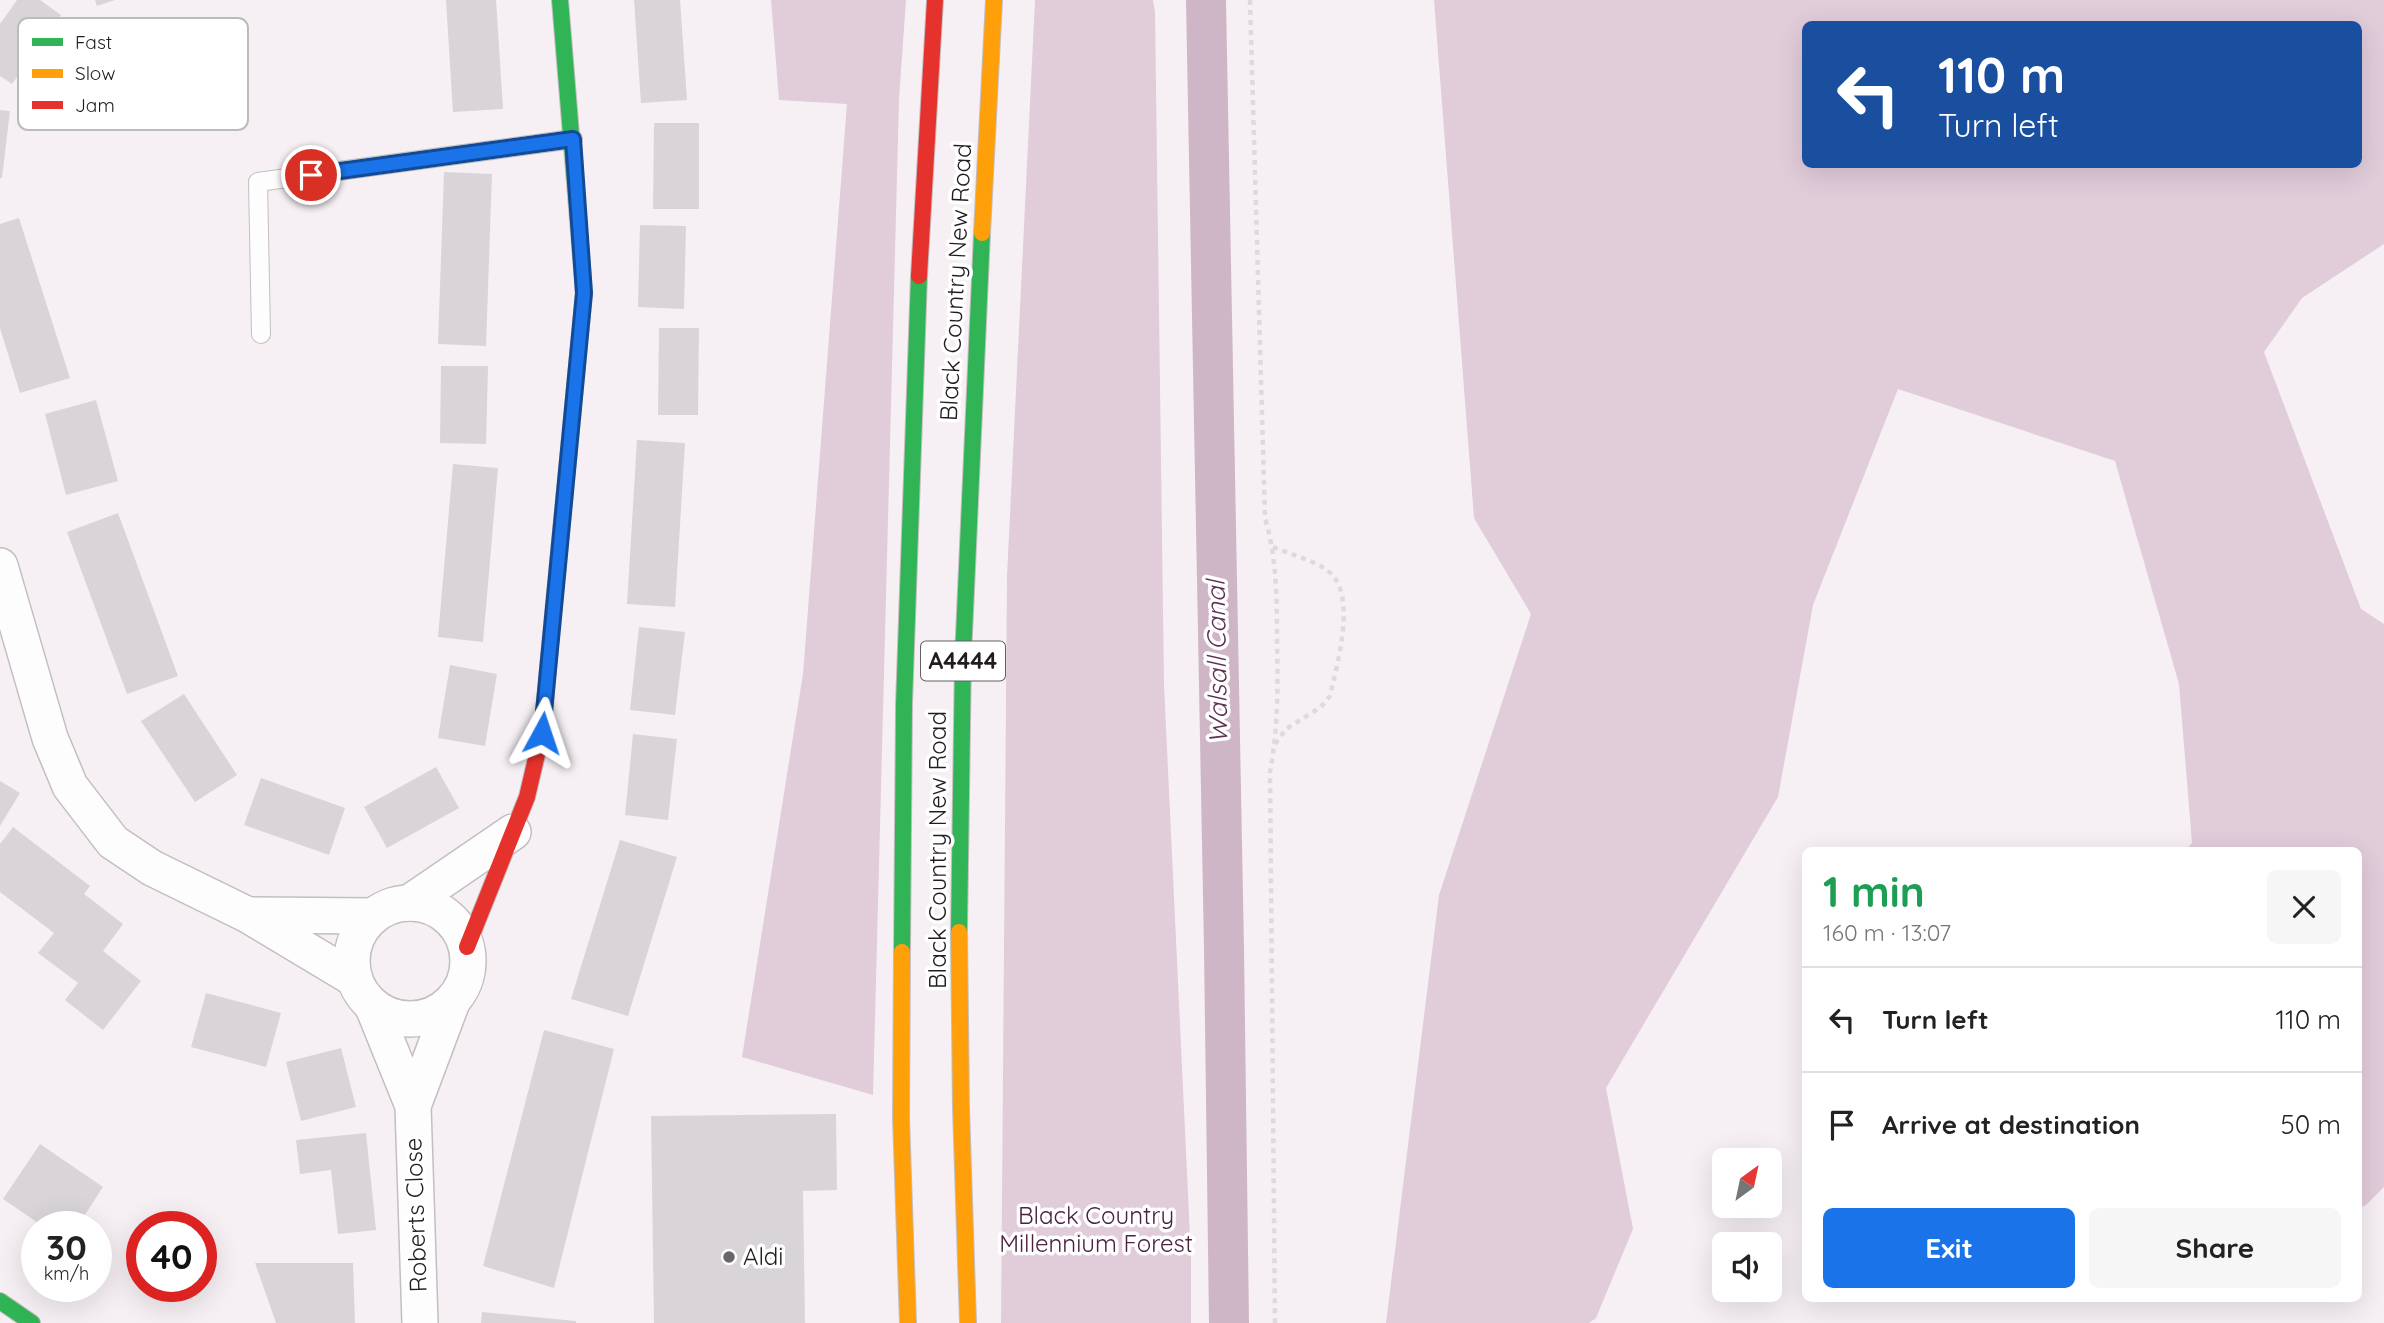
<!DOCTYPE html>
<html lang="en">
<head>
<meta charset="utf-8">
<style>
  :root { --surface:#fff; --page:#f6f6f6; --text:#222; --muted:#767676; --line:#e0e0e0; --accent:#1a73e8 }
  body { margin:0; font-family:Quicksand,sans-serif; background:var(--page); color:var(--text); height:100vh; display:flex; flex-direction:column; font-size:26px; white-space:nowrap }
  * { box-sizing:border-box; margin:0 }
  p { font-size:23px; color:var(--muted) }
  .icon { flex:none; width:38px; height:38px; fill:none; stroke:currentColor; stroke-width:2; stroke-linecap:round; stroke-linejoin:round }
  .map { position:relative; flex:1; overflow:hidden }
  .details { position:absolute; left:1802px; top:847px; width:560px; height:455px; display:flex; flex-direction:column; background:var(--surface); border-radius:10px; box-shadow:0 7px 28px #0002 }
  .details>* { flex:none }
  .guide { position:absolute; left:1802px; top:21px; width:560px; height:147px; border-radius:10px; box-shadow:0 7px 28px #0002; background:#1a4fa0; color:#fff; overflow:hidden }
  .needle { width:46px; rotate:33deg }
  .fabs { position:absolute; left:1712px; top:1148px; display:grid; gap:14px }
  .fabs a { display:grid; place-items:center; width:70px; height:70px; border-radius:10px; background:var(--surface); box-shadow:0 7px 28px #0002; font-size:35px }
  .speed { position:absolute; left:21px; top:1211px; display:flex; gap:14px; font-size:35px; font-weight:700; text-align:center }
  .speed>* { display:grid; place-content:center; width:91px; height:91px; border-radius:50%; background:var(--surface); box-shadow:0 7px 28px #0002; line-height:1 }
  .speed small { font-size:18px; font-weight:400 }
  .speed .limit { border:10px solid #d22; background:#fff; color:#111 }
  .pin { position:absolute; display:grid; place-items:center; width:60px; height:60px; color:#fff; margin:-30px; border:4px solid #fff; border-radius:50%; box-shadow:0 2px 7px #0007 }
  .me { position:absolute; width:77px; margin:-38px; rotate:5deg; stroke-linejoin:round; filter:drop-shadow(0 0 5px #0008) }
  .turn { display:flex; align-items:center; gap:24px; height:147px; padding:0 21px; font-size:32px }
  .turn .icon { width:91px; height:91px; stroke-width:2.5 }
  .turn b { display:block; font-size:49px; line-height:60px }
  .round { display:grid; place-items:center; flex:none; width:74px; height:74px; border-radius:10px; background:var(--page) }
  .overview { display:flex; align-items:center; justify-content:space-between; height:119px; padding:0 21px }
  h1 { font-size:42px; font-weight:700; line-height:52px; color:#1e9e55 }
  .primary-button { display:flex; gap:14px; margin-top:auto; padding:14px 21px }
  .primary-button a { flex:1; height:80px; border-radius:10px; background:var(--accent); color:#fff; font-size:28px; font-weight:700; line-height:80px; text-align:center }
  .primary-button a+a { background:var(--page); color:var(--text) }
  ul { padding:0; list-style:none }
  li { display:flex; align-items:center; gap:21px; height:105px; padding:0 21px; border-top:2px solid var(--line) }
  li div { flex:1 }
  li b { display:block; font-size:26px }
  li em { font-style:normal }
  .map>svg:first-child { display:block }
</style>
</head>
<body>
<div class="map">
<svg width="2384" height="1323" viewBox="0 0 2384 1323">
  <rect width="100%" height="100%" fill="#f6f0f4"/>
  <g fill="#e1ccda" fill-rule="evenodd">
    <polygon points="771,0 906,0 899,99 873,1095 742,1057 803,674 847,104 779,100"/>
    <polygon points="1035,0 1153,0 1155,12 1164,685 1191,1258 1191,1323 1001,1323 1007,576"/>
    <path d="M1434 0H2384V244L2302 298 2264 352 2361 609 2384 624V1187L2366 1205 2359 1208V850H2185L2192 843 2179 684 2115 461 1898 389 1813 605 1778 797 1606 1088 1633 1229 1596 1318 1589 1323H1386L1439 895 1531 614 1474 518ZM1806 24H2359V164H1806Z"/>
  </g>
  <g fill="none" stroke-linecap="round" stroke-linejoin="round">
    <polyline stroke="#ceb6c6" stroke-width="40" points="1206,0 1224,949 1229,1323"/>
  </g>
  <g fill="#d9d4d7">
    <polygon points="17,0 40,0 61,15 12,84 0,76 0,24"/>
    <polygon points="95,0 115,0 97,6"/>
    <polygon points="446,0 496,0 503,109 453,112"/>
    <polygon points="634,0 680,0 687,100 641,103"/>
    <polygon points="0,110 10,111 2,178 0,178"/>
    <polygon points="654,123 699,123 699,209 653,209"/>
    <polygon points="444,172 492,174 486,346 438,344"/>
    <polygon points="19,218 70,378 20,393 0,328 0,224"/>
    <polygon points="640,225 686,226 684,309 638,307"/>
    <polygon points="659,328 699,328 698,415 658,415"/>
    <polygon points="441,366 488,366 486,444 440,443"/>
    <polygon points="96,400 118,481 66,495 45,414"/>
    <polygon points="637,440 685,443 675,607 627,604"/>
    <polygon points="453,464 498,468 483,642 438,637"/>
    <polygon points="118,513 178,676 127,694 67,532"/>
    <polygon points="639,627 685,632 675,715 630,710"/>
    <polygon points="450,665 497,674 485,746 438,738"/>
    <polygon points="184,694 237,775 195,802 141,721"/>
    <polygon points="633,734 677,739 668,820 625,815"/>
    <polygon points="436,767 459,808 387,848 364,807"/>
    <polygon points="261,778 345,808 329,855 244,825"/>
    <polygon points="0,781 20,793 0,826"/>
    <polygon points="13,827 90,886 84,894 123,924 103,951 141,981 103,1030 65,1000 78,983 38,953 54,933 0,892 0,844"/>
    <polygon points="620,840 677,857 628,1016 571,999"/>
    <polygon points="206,993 281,1013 266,1067 191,1047"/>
    <polygon points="544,1030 614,1049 554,1288 483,1266"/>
    <polygon points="341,1048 356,1107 301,1121 286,1062"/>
    <polygon points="836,1114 837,1190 803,1191 805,1323 654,1323 651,1116"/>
    <polygon points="366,1133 376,1230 338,1234 331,1170 300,1174 296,1140"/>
    <polygon points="40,1144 103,1187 77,1227 44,1227 3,1199"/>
    <polygon points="255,1263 353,1263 355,1323 276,1323"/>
    <polygon points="482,1312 576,1321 576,1323 481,1323"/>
  </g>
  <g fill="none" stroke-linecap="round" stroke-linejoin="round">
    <g stroke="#c3bec1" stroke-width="20">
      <polyline id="lane" points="261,334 258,182 573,139"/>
    </g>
    <g stroke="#c3bec1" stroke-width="38">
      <g id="street">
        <polyline points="0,566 50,738 70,786 113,842 152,868 248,915 353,978"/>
        <circle cx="410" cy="961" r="58"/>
        <polyline points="409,903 513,832"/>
        <polyline points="248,915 372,916"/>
        <polyline points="373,1007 413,1106 420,1323"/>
        <polyline points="413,1106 452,1002"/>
      </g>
    </g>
    <g stroke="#c3bec1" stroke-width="18">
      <g id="fast">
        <polyline points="553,614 584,293 560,0"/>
        <polyline points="959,932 963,657 982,233"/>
        <polyline points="902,952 904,704 919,276"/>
        <polyline points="0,1301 32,1323"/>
      </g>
    </g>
    <g stroke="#c3bec1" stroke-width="18">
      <g id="slow">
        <polyline points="982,233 994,0"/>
        <polyline points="959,932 961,1108 968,1323"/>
        <polyline points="902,952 901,1118 908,1323"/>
      </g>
    </g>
    <g stroke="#c3bec1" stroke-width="18">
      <g id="jam">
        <polyline points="919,276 935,0"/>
        <polyline points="467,947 527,797 542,733 553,614"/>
      </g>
    </g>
    <g stroke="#dcdadb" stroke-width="4.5" stroke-dasharray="5 5" stroke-linecap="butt">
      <path d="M1250 0 1265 518C1277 559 1277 600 1277 642 1278 686 1278 729 1270 772L1275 1323"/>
      <path d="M1273 547C1287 553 1318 562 1328 571 1358 594 1337 664 1330 696L1321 707 1286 729 1275 744"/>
    </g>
    <use href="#lane" stroke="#fefdfd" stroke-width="18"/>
    <use href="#street" stroke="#fefdfd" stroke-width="35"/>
    <use href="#fast" stroke="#30b455" stroke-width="16"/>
    <use href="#slow" stroke="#ff9f0a" stroke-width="16"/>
    <use href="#jam" stroke="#e5322d" stroke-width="16"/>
  </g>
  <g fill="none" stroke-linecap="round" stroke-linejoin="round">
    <g stroke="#114b97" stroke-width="18">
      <polyline id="route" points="311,175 573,139 584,293 542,733"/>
    </g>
    <use href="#route" stroke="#1a73e8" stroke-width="12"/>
  </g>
  <circle fill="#6b666a" stroke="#fff" stroke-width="2.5" cx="729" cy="1257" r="7"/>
  <g text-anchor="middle" stroke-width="7" stroke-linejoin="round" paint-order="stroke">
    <rect fill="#fff" stroke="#636062" stroke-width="2" x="921" y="641.5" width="84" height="39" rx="5"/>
    <g font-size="23" font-weight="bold" fill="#201c1f">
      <text x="963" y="669">A4444</text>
    </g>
    <g font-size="24" fill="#201c1f" stroke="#fff">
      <text transform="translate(956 282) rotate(-87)" y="8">Black Country New Road</text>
      <text transform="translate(938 850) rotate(-90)" y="8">Black Country New Road</text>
      <text transform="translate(416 1215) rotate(-92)" y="8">Roberts Close</text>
    </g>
    <g font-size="24" fill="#4c2242" stroke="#fff">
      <text x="1096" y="1224">Black Country<tspan x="1096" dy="28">Millennium Forest</tspan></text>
    </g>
    <g font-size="24" fill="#201c1f" stroke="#fff" text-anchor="start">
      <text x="743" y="1265">Aldi</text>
    </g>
    <g font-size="26" font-style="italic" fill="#5d3151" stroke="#fff">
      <text transform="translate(1217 662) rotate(-91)" y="9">Walsall Canal</text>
    </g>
  </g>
  <rect x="18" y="18" width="230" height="112" rx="10" fill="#fff" stroke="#bcbbbc" stroke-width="2"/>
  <rect x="32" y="38" width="31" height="8" fill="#30b455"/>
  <rect x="32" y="69" width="31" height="9" fill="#ff9f0a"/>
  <rect x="32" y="101" width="31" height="8" fill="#e5322d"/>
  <g font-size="19" fill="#201c1f">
    <text x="75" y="49">Fast</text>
    <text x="75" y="80">Slow</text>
    <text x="75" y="112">Jam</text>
  </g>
</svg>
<div class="fabs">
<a><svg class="needle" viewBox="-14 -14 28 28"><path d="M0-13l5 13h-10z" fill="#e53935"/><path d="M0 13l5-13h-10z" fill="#767676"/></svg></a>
<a><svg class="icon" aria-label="sound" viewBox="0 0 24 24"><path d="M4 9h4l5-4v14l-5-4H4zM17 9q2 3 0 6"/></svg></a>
</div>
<div class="speed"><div>30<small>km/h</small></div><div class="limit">40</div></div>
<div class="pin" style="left:311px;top:175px;background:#d93025"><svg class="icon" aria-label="arrive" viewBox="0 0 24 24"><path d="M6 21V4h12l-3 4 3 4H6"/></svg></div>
<svg class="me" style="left:542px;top:733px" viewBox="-20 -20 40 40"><path d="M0-17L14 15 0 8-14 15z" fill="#1a73e8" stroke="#fff" stroke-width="4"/></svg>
<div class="guide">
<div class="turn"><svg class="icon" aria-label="left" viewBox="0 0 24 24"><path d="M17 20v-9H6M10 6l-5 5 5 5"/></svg><div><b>110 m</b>Turn left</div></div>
</div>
<section class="details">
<div class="overview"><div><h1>1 min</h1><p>160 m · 13:07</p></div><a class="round"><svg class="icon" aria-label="close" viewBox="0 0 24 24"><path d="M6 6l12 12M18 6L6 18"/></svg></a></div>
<ul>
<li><svg class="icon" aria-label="left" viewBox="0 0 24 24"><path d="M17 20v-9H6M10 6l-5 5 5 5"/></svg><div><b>Turn left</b></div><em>110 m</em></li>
<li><svg class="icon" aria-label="arrive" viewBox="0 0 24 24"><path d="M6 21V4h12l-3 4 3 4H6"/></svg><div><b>Arrive at destination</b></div><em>50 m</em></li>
</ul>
<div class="primary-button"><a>Exit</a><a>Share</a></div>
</section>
</div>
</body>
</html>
